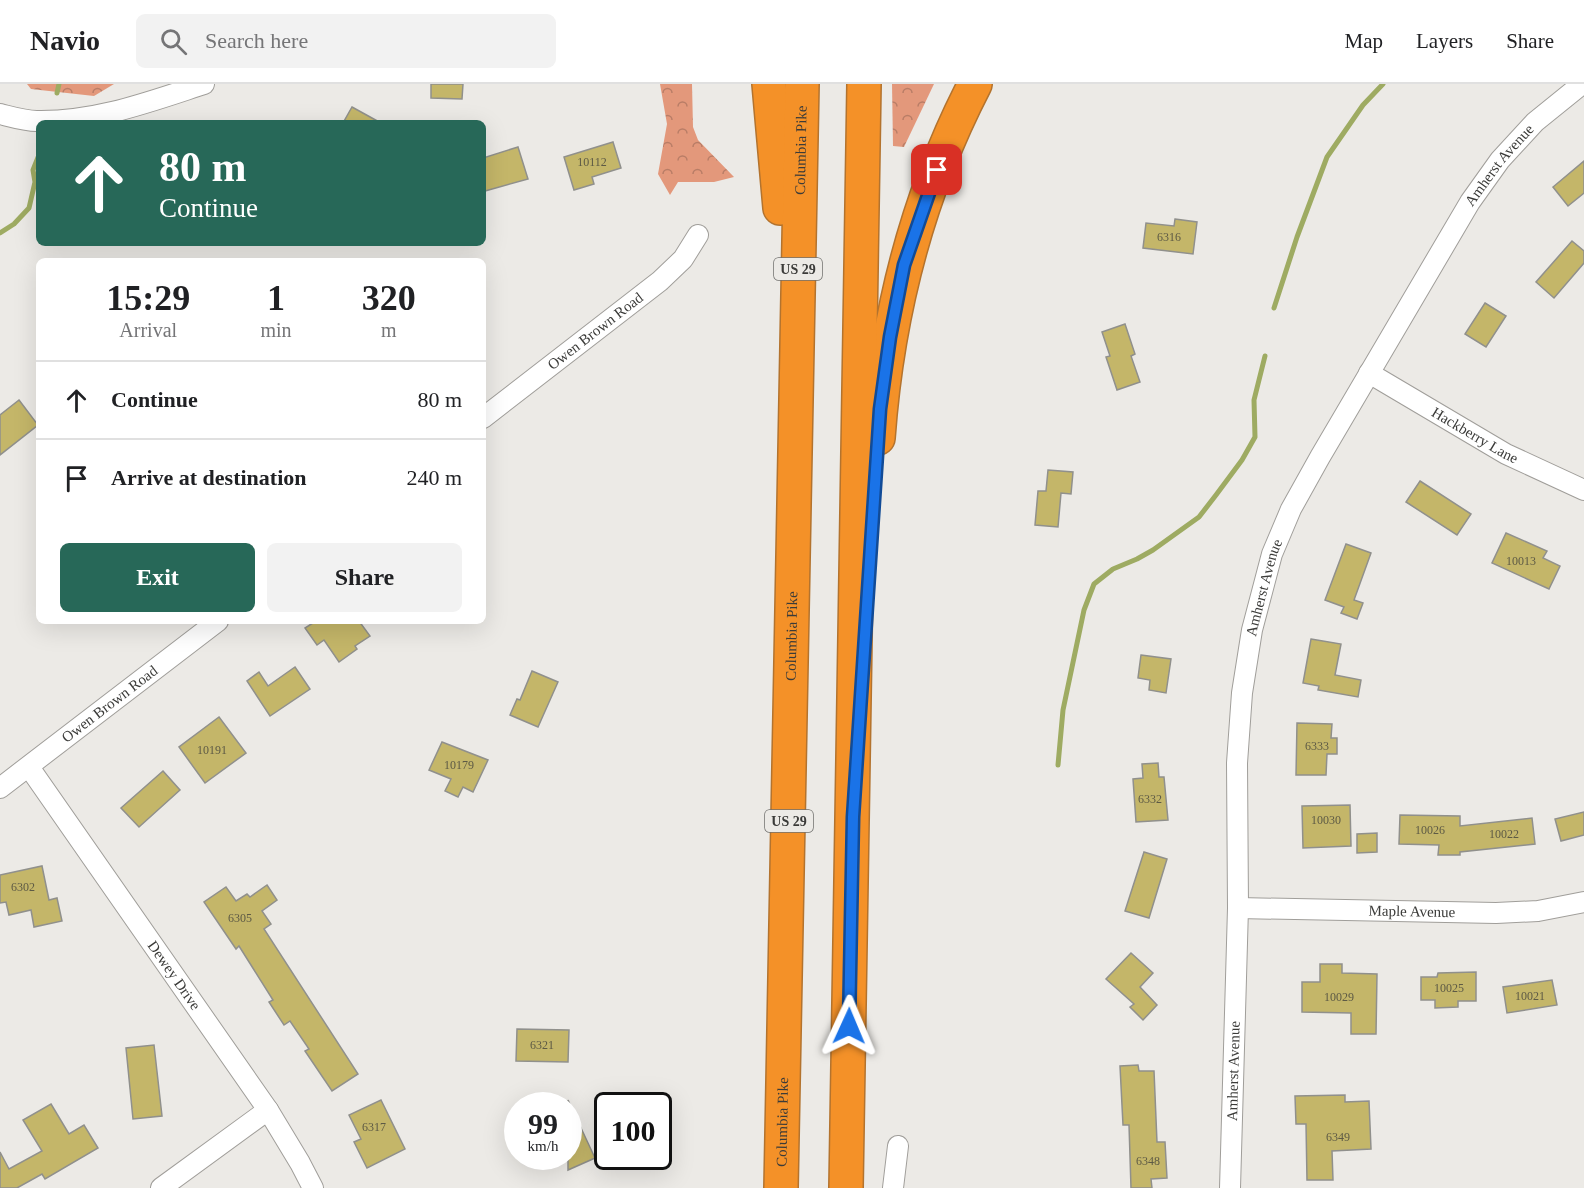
<!DOCTYPE html>
<html lang="en">
<head>
<meta charset="utf-8">
<style>
  :root { --surface:#fff; --page:#f2f2f2; --text:#202124; --muted:#757577; --line:#e0e0e0; --accent:#276858 }
  body { margin:0; font-family:"Times New Roman",serif; background:var(--page); color:var(--text); height:100vh; display:flex; flex-direction:column; font-size:22px; white-space:nowrap }
  * { box-sizing:border-box; margin:0 }
  p { font-size:20px; color:var(--muted) }
  .icon { flex:none; width:33px; height:33px; fill:none; stroke:currentColor; stroke-width:2; stroke-linecap:round; stroke-linejoin:round }
  .map { position:relative; flex:1; overflow:hidden }
  .sheet { position:absolute; left:36px; top:174px; width:450px; height:366px; display:flex; flex-direction:column; background:var(--surface); border-radius:9px; box-shadow:0 6px 24px #0002 }
  .sheet>* { flex:none }
  .banner { position:absolute; left:36px; top:36px; width:450px; height:126px; border-radius:9px; box-shadow:0 6px 24px #0002; background:#276858; color:#fff; overflow:hidden }
  .speed { position:absolute; left:504px; top:1008px; display:flex; gap:12px; font-size:30px; font-weight:700; text-align:center }
  .speed>* { display:grid; place-content:center; width:78px; height:78px; border-radius:50%; background:var(--surface); box-shadow:0 6px 24px #0002; line-height:1 }
  .speed small { font-size:15px; font-weight:400 }
  .speed .limit { border:3px solid #111; border-radius:9px; background:#fff; color:#111 }
  .pin { position:absolute; display:grid; place-items:center; width:51px; height:51px; color:#fff; margin:-26px; border-radius:12px; box-shadow:0 3px 9px #0006 }
  .me { position:absolute; width:66px; margin:-33px; rotate:1deg; stroke-linejoin:round; filter:drop-shadow(0 0 4px #0008) }
  .turn { display:flex; align-items:center; gap:21px; height:126px; padding:0 24px; font-size:27px }
  .turn .icon { width:78px; height:78px; stroke-width:2.5 }
  .turn b { display:block; font-size:42px; line-height:51px }
  .eta { display:flex; justify-content:space-evenly; align-items:center; height:102px; text-align:center }
  .eta b { font-size:36px; font-weight:700; line-height:42px }
  .button { display:flex; gap:12px; margin-top:auto; padding:12px 24px }
  .button a { flex:1; height:69px; border-radius:9px; background:var(--accent); color:#fff; font-size:24px; font-weight:700; line-height:69px; text-align:center }
  .button a+a { background:var(--page); color:var(--text) }
  ul { padding:0; list-style:none }
  li { display:flex; align-items:center; gap:18px; height:78px; padding:0 24px; border-top:2px solid var(--line) }
  li div { flex:1 }
  li b { display:block; font-size:22px }
  li em { font-style:normal }
  header { display:flex; align-items:center; gap:36px; box-sizing:border-box; height:84px; padding:0 30px; background:var(--surface); border-bottom:2px solid var(--line) }
  header strong { font-size:28px }
  nav { display:flex; gap:33px; margin-inline-start:auto; font-size:21px }
  .search { width:420px; height:54px; background:var(--page); display:flex; align-items:center; gap:15px; box-sizing:border-box; padding:0 21px; border-radius:9px; color:var(--muted); font-size:22px }
  .map>svg:first-child { display:block }
</style>
</head>
<body>
<header>
<strong>Navio</strong>
<div class="search"><svg class="icon" aria-label="search" viewBox="0 0 24 24"><circle cx="10" cy="10" r="6"/><path d="M15 15l6 6"/></svg>Search here</div>
<nav><a>Map</a><a>Layers</a><a>Share</a></nav>
</header>
<div class="map">
<svg width="1584" height="1104" viewBox="0 0 1584 1104">
  <defs>
    <pattern id="forest-crowns" width="20" height="18" patternUnits="userSpaceOnUse" patternTransform="scale(1.5)"><rect width="20" height="18" fill="#e3987b"/><path d="M2 6a3 3 0 1 1 6 0M12 15a3 3 0 1 1 6 0" fill="none" stroke="#b97d66"/></pattern>
  </defs>
  <rect width="100%" height="100%" fill="#eceae6"/>
  <g fill="url(#forest-crowns)">
    <polygon points="27,0 114,0 94,12 31,5"/>
    <polygon points="660,0 692,0 693,43 698,56 734,93 714,98 678,98 670,111 658,90 667,40"/>
    <polygon points="892,0 934,0 904,63 893,62"/>
  </g>
  <g fill="none" stroke-linecap="round" stroke-linejoin="round">
    <g stroke="#9eab62" stroke-width="5">
      <polyline points="57,9 59,0"/>
      <polyline points="0,149 14,140 29,124 35,98 33,86 39,71"/>
      <polyline points="1274,224 1297,153 1327,73 1363,21 1383,0"/>
      <polyline points="1058,681 1063,626 1084,526 1094,500 1113,485 1137,475 1153,466 1199,433 1216,411 1242,376 1255,353 1254,316 1265,272"/>
    </g>
  </g>
  <g fill="#c4b669" stroke="#90908c" stroke-width="1.5">
    <polygon points="431,0 463,0 462,15 431,14"/>
    <polygon points="352,23 381,39 343,39"/>
    <polygon points="613,58 621,84 592,93 594,100 574,106 564,73"/>
    <polygon points="518,63 528,95 485,107 483,99 483,74"/>
    <polygon points="1584,77 1584,109 1568,122 1553,103"/>
    <polygon points="1175,135 1197,138 1193,170 1143,164 1146,139 1174,142"/>
    <polygon points="1572,157 1584,167 1584,179 1554,214 1536,198"/>
    <polygon points="1485,219 1506,232 1486,263 1465,250"/>
    <polygon points="1125,240 1135,270 1131,272 1140,298 1117,306 1106,273 1110,272 1102,248"/>
    <polygon points="19,316 38,341 0,371 0,331"/>
    <polygon points="1048,386 1073,388 1071,410 1061,409 1058,443 1035,441 1038,407 1046,407"/>
    <polygon points="1420,397 1471,430 1457,451 1406,418"/>
    <polygon points="1506,449 1547,467 1543,474 1560,482 1549,505 1492,479"/>
    <polygon points="1346,460 1371,469 1354,516 1363,519 1357,535 1341,529 1344,523 1325,516"/>
    <polygon points="316,537 359,537 370,552 355,562 357,565 339,578 324,556 317,561 305,544"/>
    <polygon points="1311,555 1341,560 1335,591 1361,596 1358,613 1318,606 1319,602 1303,599"/>
    <polygon points="1141,571 1171,575 1166,609 1149,606 1150,596 1138,594"/>
    <polygon points="295,583 310,605 270,632 247,597 259,588 268,602"/>
    <polygon points="532,587 558,598 538,643 510,631 517,615 520,616"/>
    <polygon points="219,633 246,669 205,699 179,663"/>
    <polygon points="1297,639 1332,640 1331,654 1337,654 1337,670 1327,670 1326,691 1296,691"/>
    <polygon points="442,658 488,676 473,708 463,703 458,713 445,707 451,695 429,686"/>
    <polygon points="1158,679 1159,693 1164,693 1168,736 1136,738 1133,695 1143,694 1142,680"/>
    <polygon points="163,687 180,706 139,743 121,724"/>
    <polygon points="1350,721 1351,762 1303,764 1302,722"/>
    <polygon points="1584,728 1584,751 1561,757 1555,735"/>
    <polygon points="1400,731 1460,732 1460,742 1532,734 1535,760 1460,768 1460,771 1438,771 1439,761 1399,760"/>
    <polygon points="1377,749 1377,768 1357,769 1357,750"/>
    <polygon points="1144,768 1167,775 1149,834 1125,827"/>
    <polygon points="42,782 49,816 57,814 62,837 34,843 31,826 9,831 6,818 0,819 0,791"/>
    <polygon points="267,801 277,816 262,827 271,840 264,845 358,990 332,1007 305,967 309,965 290,937 284,941 269,918 273,916 239,862 236,865 204,818 226,803 236,817 247,810 250,813"/>
    <polygon points="1131,869 1153,889 1140,903 1157,921 1143,936 1130,923 1134,920 1106,895"/>
    <polygon points="1320,880 1342,880 1342,889 1377,890 1376,950 1351,950 1351,929 1302,928 1302,898 1320,898"/>
    <polygon points="1476,888 1476,917 1458,917 1458,923 1435,924 1435,916 1421,916 1421,893 1437,893 1438,889"/>
    <polygon points="1552,896 1557,921 1507,929 1503,903"/>
    <polygon points="517,945 569,946 568,978 516,977"/>
    <polygon points="154,961 162,1032 133,1035 126,964"/>
    <polygon points="1138,981 1139,987 1154,987 1157,1058 1165,1058 1167,1094 1151,1095 1152,1104 1131,1104 1129,1041 1123,1041 1120,982"/>
    <polygon points="1345,1011 1345,1018 1369,1017 1371,1065 1332,1067 1333,1096 1307,1096 1306,1040 1296,1040 1295,1012"/>
    <polygon points="381,1016 405,1065 367,1084 354,1058 361,1055 349,1031"/>
    <polygon points="568,1016 595,1074 568,1086"/>
    <polygon points="51,1020 69,1050 84,1041 98,1064 45,1095 42,1090 17,1104 0,1104 0,1068 9,1085 42,1067 23,1036"/>
  </g>
  <g fill="none" stroke-linecap="round" stroke-linejoin="round">
    <g stroke="#a09e9a" stroke-width="22">
      <g id="minor">
        <path d="M0 30C12 33 25 37 37 37 96 38 149 18 204 0"/>
        <path id="s1" d="M1369 289 1506 370 1584 406"/>
        <path id="s2" d="M483 334 660 197 683 175 698 151"/>
        <path id="s3" d="M29 683 268 1026 300 1079 313 1104"/>
        <path id="s4" d="M0 704 218 537"/>
        <path id="s5" d="M1238 824 1496 829 1538 827 1584 818"/>
        <polyline points="161,1104 268,1026"/>
        <polyline points="893,1104 898,1062"/>
        <path id="s6" d="M1230 1104 1238 824 1237 679 1242 609 1252 546 1272 470 1291 425 1320 373 1470 118 1500 76 1535 38 1582 0"/>
      </g>
    </g>
    <g stroke="#b3732e" stroke-width="36">
      <g id="motorway">
        <polyline points="769,0 780,124"/>
        <path d="M878 354C887 230 918 110 975 0"/>
        <path id="s7" d="M781 1104 802 0"/>
        <polyline points="846,1104 864,0"/>
      </g>
    </g>
    <use href="#minor" stroke="#fff" stroke-width="20"/>
    <use href="#motorway" stroke="#f49128" stroke-width="33"/>
  </g>
  <g fill="none" stroke-linecap="round" stroke-linejoin="round">
    <g stroke="#114b97" stroke-width="15">
      <polyline id="route" points="849,942 853,733 880,325 890,253 904,181 937,86"/>
    </g>
    <use href="#route" stroke="#1a73e8" stroke-width="10"/>
  </g>
  <g text-anchor="middle" stroke-width="5" stroke-linejoin="round" paint-order="stroke">
    <g font-size="12" fill="#5d5a45">
      <text x="592" y="82">10112</text>
      <text x="1169" y="157">6316</text>
      <text x="1521" y="481">10013</text>
      <text x="1317" y="666">6333</text>
      <text x="212" y="670">10191</text>
      <text x="459" y="685">10179</text>
      <text x="1150" y="719">6332</text>
      <text x="1326" y="740">10030</text>
      <text x="1430" y="750">10026</text>
      <text x="1504" y="754">10022</text>
      <text x="23" y="807">6302</text>
      <text x="240" y="838">6305</text>
      <text x="1449" y="908">10025</text>
      <text x="1530" y="916">10021</text>
      <text x="1339" y="917">10029</text>
      <text x="542" y="965">6321</text>
      <text x="374" y="1047">6317</text>
      <text x="1338" y="1057">6349</text>
      <text x="1148" y="1081">6348</text>
    </g>
    <g fill="#eceae6" stroke="#70706d" stroke-width="1.5">
      <rect x="774" y="174" width="48" height="22" rx="4.5"/>
      <rect x="765" y="726" width="48" height="22" rx="4.5"/>
    </g>
    <g font-size="14" font-weight="bold" fill="#3b3b39">
      <text x="798" y="190">US 29</text>
      <text x="789" y="742">US 29</text>
    </g>
    <g font-size="15" fill="#3b3b39" stroke="#eceae6">
      <text dy="5" stroke="none"><textPath href="#s7" startOffset="1038">Columbia Pike</textPath></text>
      <text dy="5" stroke="none"><textPath href="#s6" startOffset="1089">Amherst Avenue</textPath></text>
      <text dy="5" stroke="none"><textPath href="#s2" startOffset="142">Owen Brown Road</textPath></text>
      <text dy="5" stroke="none"><textPath href="#s1" startOffset="123">Hackberry Lane</textPath></text>
      <text dy="5" stroke="none"><textPath href="#s6" startOffset="603">Amherst Avenue</textPath></text>
      <text dy="5" stroke="none"><textPath href="#s7" startOffset="552">Columbia Pike</textPath></text>
      <text dy="5" stroke="none"><textPath href="#s4" startOffset="138">Owen Brown Road</textPath></text>
      <text dy="5" stroke="none"><textPath href="#s5" startOffset="174">Maple Avenue</textPath></text>
      <text dy="5" stroke="none"><textPath href="#s3" startOffset="254">Dewey Drive</textPath></text>
      <text dy="5" stroke="none"><textPath href="#s6" startOffset="117">Amherst Avenue</textPath></text>
      <text dy="5" stroke="none"><textPath href="#s7" startOffset="66">Columbia Pike</textPath></text>
    </g>
  </g>
</svg>
<div class="speed"><div>99<small>km/h</small></div><div class="limit">100</div></div>
<div class="pin" style="left:937px;top:86px;background:#d93025"><svg class="icon" aria-label="arrive" viewBox="0 0 24 24"><path d="M6 21V4h12l-3 4 3 4H6"/></svg></div>
<svg class="me" style="left:849px;top:942px" viewBox="-20 -20 40 40"><path d="M0-17L14 15 0 8-14 15z" fill="#1a73e8" stroke="#fff" stroke-width="4"/></svg>
<div class="banner">
<div class="turn"><svg class="icon" aria-label="ahead" viewBox="0 0 24 24"><path d="M12 20V5M6 11l6-6 6 6"/></svg><div><b>80 m</b>Continue</div></div>
</div>
<section class="sheet">
<div class="eta">
<div><b>15:29</b><p>Arrival</p></div>
<div><b>1</b><p>min</p></div>
<div><b>320</b><p>m</p></div>
</div>
<ul>
<li><svg class="icon" aria-label="ahead" viewBox="0 0 24 24"><path d="M12 20V5M6 11l6-6 6 6"/></svg><div><b>Continue</b></div><em>80 m</em></li>
<li><svg class="icon" aria-label="arrive" viewBox="0 0 24 24"><path d="M6 21V4h12l-3 4 3 4H6"/></svg><div><b>Arrive at destination</b></div><em>240 m</em></li>
</ul>
<div class="button"><a>Exit</a><a>Share</a></div>
</section>
</div>
</body>
</html>
